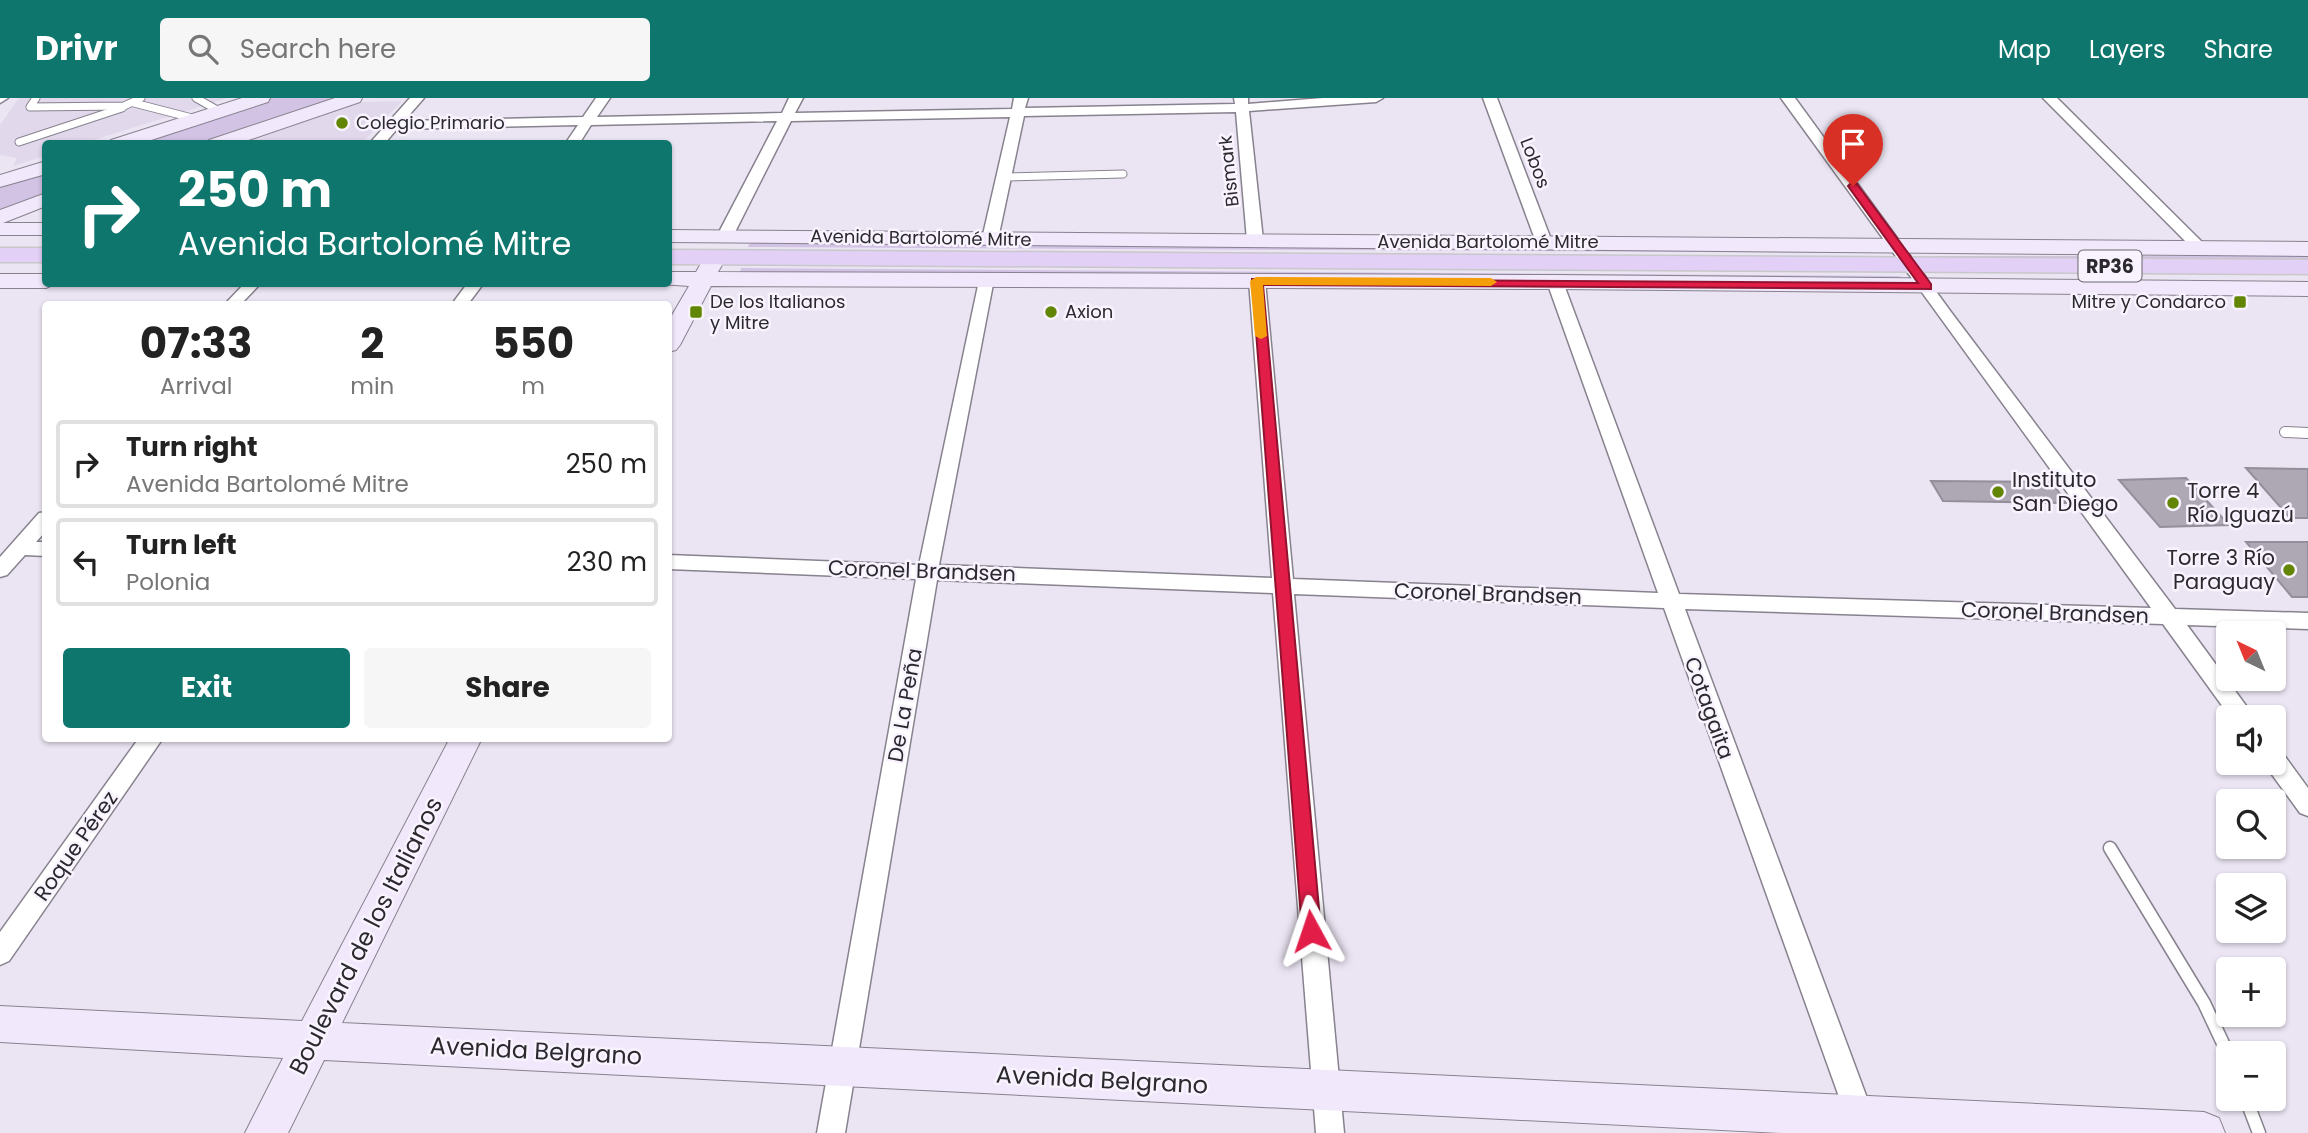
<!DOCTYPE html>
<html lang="en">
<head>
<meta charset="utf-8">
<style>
  :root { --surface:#fff; --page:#f6f6f6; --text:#222; --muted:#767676; --line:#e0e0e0; --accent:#0f766e }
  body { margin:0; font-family:Poppins,sans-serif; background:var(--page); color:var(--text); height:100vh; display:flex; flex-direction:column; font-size:26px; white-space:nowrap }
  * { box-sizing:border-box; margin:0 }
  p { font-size:23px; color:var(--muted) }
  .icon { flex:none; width:38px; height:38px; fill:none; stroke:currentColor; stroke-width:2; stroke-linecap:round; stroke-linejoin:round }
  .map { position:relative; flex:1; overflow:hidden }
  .drawer { position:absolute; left:42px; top:203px; width:630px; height:441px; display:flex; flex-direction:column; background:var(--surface); border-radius:7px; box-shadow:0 2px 5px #0004 }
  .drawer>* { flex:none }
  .hud { position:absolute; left:42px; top:42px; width:630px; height:147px; border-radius:7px; box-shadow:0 2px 5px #0004; background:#0f766e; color:#fff; overflow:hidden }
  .needle { width:46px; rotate:317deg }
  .tools { position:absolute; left:2216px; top:523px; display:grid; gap:14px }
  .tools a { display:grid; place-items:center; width:70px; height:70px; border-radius:7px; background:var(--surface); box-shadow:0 2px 5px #0004; font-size:35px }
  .pin { position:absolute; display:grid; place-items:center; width:60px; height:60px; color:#fff; margin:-72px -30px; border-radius:50% 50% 50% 0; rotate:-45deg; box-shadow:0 0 7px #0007 }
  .pin .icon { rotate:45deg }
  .me { position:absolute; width:77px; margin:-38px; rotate:355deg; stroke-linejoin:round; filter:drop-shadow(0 0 5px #0008) }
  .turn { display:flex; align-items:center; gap:24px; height:147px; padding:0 21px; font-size:32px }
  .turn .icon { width:91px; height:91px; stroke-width:2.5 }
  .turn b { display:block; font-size:49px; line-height:60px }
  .eta { display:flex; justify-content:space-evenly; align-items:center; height:119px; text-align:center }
  .eta b { font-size:42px; font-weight:700; line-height:49px }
  .cta { display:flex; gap:14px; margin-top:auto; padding:14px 21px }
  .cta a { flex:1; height:80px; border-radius:7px; background:var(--accent); color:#fff; font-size:28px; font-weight:700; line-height:80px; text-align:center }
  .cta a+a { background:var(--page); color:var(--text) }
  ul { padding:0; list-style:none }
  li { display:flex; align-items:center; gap:21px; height:88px; margin:0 14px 10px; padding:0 7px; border:4px solid var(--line); border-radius:7px }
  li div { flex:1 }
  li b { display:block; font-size:26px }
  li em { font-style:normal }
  header { display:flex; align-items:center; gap:42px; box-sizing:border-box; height:98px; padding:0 35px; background:var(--accent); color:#fff }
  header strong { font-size:33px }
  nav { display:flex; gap:38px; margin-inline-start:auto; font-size:24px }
  .search { width:490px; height:63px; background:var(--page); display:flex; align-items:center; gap:18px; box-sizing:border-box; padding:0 24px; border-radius:7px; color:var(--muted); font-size:26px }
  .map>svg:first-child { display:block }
</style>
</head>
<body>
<header>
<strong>Drivr</strong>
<div class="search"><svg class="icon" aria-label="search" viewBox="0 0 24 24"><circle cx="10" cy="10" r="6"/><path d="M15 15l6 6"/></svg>Search here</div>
<nav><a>Map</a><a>Layers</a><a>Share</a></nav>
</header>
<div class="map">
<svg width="2308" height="1035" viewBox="0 0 2308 1035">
  <rect width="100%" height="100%" fill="#ebe5f3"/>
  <g fill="#e1d8ec">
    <polygon points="19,0 228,0 84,45 46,46 45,58 13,68 17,60 0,57 0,27"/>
    <polygon points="402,3 362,45 239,45 364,4"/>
  </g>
  <g fill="#d2c2e4">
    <polygon points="266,0 340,0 202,45 125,46"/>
    <polygon points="45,71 45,97 0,113 0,85"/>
    <polygon points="755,145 1878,152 1884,155 748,149 749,146"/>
    <polygon points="1936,158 2308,158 2308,162 1941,162"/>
    <polygon points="741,170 1899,178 1901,179 740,174"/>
  </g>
  <g fill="#aea8b5" stroke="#948e9a" stroke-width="2">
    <polygon points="2246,370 2308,371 2308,420 2290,420"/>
    <polygon points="2186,380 2229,427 2160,429 2119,382"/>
    <polygon points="1931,383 2052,384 2066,405 1943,403"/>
    <polygon points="2246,444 2308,444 2308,499 2292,499"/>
  </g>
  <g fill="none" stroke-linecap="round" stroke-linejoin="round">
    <g stroke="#87828e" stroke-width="9">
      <g id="lane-far2">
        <polyline points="36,0 30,9 124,8 141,0"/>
        <polyline points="196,0 219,13"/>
        <polyline points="134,5 196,21"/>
        <polyline points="19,44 122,10"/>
        <polyline points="1004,79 1123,76"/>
      </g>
    </g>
    <g stroke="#87828e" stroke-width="12">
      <polyline id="lane-far1" points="2285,334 2308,335"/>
    </g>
    <g stroke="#87828e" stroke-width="15">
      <g id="lane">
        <polyline points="2110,750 2204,905 2228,956"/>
        <polyline points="2246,1001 2259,1035"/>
      </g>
    </g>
    <g stroke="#87828e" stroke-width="3">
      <g id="street">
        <polygon points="0,0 8,0 0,5"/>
        <polygon points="410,0 424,0 404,23 583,19 596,0 610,0 597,19 782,15 789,0 803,0 795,15 1012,11 1014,0 1028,0 1025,10 1235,6 1234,0 1248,0 1248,6 1323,0 1383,0 1376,4 1249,13 1263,142 1255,147 1247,142 1236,14 1024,18 998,141 990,146 982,141 1010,19 791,23 733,138 725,143 717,138 777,23 591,27 579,46 565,46 578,27 397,31 384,46 369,46"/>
        <polygon points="1483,0 1497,0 1552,144 1549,147 1544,149 1536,144"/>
        <polygon points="1781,0 1795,0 1951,214 2175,511 2308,515 2308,531 2187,527 2255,620 2231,620 2163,526 1685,511 1880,1035 1852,1035 1664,510 1294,496 1344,1035 1316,1035 1273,495 937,482 845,1035 817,1035 916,481 668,471 668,457 919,467 980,178 986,176 994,181 939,467 1272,480 1249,183 1257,178 1265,183 1293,481 1658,495 1547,184 1555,179 1563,184 1679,496 2151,510"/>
        <polygon points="2043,0 2057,0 2204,146 2207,149 2204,152 2194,152"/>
        <polygon points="244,186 260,186 241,206 225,206"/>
        <polygon points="467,186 483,186 468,206 452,206"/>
        <polygon points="46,414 46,433 36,444 46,444 46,458 25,457 7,477 0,479 0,459 39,415"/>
        <polygon points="139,640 163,640 9,863 0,867 0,834"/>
        <polygon points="2273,651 2281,653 2308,690 2308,718 2300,715 2265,667 2273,665"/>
      </g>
    </g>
    <g stroke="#87828e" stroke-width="2">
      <g id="secondary">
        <polygon points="242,0 270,0 268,4 139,46 109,46 111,42"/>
        <polygon points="335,0 362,0 360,4 237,46 207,46 209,42"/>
        <polygon points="46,63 46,76 0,89 0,77"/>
        <polygon points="46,95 46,108 3,125 46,125 46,137 0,137 0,112"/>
        <polygon points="668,132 2308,144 2308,158 668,144"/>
        <polygon points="711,160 719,162 722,167 718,174 1555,177 2308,184 2308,198 1555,191 711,188 680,247 676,252 668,254 668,224 689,188 660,186 668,186 668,174 696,174 703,162"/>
        <polygon points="0,176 46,176 46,186 55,186 46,190 0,190"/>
        <polygon points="450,640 482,640 342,925 2204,1014 2219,1020 2225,1035 1782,1035 324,962 288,1035 245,1035 283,960 0,944 0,908 302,923"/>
      </g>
    </g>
    <g stroke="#c8c7c9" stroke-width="3">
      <g id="primary">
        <rect x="0" y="150" width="46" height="14"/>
        <polygon points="668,152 2308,162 2308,176 668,166"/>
      </g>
    </g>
    <use href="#lane-far2" stroke="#fff" stroke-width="7"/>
    <use href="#lane-far1" stroke="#fff" stroke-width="10"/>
    <use href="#lane" stroke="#fff" stroke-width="12"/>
    <use href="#street" fill="#fff" fill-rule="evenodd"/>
    <use href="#secondary" fill="#f1e8fb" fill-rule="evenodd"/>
    <use href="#primary" fill="#e3d0f7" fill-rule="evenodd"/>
  </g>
  <polygon fill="#e11d48" stroke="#92132f" stroke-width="2" points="1850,86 1857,86 1931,186 1931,191 1263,187 1321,833 1318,839 1311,842 1305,839 1302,833 1252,181 1918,185 1848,88"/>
  <polygon fill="#f59e0b" points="1256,179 1491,180 1497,184 1491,188 1263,187 1267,238 1261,241 1255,238 1250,183"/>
  <g fill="#628503" stroke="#f8f3fe" stroke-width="2.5">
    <circle cx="342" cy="25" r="7"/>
    <rect x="2233" y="197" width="14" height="14" rx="3.5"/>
    <rect x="689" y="207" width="14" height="14" rx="3.5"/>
    <circle cx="1051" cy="214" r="7"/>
    <circle cx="1998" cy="394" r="7"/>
    <circle cx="2173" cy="405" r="7"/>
    <circle cx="2289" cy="472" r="7"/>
  </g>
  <g text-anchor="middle" stroke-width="5" stroke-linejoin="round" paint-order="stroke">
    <g font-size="18" fill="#2b292e" stroke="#f8f3fe" text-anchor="start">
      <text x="356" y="31">Colegio Primario</text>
      <text x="710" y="210">De los Italianos<tspan x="710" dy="21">y Mitre</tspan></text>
      <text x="2226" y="210" text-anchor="end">Mitre y Condarco</text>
      <text x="1065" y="220">Axion</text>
    </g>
    <g font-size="18" fill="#2b292e" stroke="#f8f3fe">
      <text transform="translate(1535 65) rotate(69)" y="6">Lobos</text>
      <text transform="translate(1229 73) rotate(-96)" y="6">Bismark</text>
      <text transform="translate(921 140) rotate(1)" y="6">Avenida Bartolomé Mitre</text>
      <text x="1488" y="150">Avenida Bartolomé Mitre</text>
    </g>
    <rect fill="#f8f3fe" stroke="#68666c" stroke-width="2" x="2078.5" y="152.5" width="63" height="31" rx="5"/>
    <g font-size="19" font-weight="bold" fill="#2b292e">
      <text x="2110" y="175">RP36</text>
    </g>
    <g font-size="21" fill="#2b292e" stroke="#f8f3fe" text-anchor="start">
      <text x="2012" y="389">Instituto<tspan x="2012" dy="24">San Diego</tspan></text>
      <text x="2187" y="400">Torre 4<tspan x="2187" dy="24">Río Iguazú</tspan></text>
      <text x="2275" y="467" text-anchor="end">Torre 3 Río<tspan x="2275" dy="24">Paraguay</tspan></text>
    </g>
    <g font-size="21" fill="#2b292e" stroke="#f8f3fe">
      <text transform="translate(922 473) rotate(2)" y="7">Coronel Brandsen</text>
      <text transform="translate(1488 496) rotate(2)" y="7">Coronel Brandsen</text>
      <text transform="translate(2055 515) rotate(2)" y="7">Coronel Brandsen</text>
      <text transform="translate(905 607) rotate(-80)" y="7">De La Peña</text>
      <text transform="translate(1709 610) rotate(70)" y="7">Cotagaita</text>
      <text transform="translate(76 748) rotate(-55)" y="7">Roque Pérez</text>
    </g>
    <g font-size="24" fill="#2b292e" stroke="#f8f3fe">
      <text transform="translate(366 838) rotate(-63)" y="8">Boulevard de los Italianos</text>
      <text transform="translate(536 953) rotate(3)" y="8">Avenida Belgrano</text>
      <text transform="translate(1102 982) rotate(3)" y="8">Avenida Belgrano</text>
    </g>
  </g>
</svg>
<div class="tools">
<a><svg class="needle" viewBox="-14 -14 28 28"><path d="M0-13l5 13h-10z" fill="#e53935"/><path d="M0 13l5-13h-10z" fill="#767676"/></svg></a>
<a><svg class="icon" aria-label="sound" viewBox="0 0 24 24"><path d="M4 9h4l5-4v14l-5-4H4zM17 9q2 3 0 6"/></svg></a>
<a><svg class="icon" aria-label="search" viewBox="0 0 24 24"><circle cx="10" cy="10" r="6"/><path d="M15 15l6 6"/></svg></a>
<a><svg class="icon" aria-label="layers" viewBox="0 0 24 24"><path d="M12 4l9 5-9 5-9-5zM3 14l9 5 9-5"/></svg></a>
<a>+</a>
<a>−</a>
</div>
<div class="pin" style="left:1853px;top:88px;background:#d93025"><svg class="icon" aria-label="arrive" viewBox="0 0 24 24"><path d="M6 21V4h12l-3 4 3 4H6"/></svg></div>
<svg class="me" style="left:1311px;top:833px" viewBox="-20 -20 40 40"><path d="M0-17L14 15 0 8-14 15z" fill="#e11d48" stroke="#fff" stroke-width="4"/></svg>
<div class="hud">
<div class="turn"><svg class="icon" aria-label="right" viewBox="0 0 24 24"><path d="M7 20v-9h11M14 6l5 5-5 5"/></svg><div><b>250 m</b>Avenida Bartolomé Mitre</div></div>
</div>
<section class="drawer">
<div class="eta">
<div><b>07:33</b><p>Arrival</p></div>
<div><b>2</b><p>min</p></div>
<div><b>550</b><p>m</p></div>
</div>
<ul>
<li><svg class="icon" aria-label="right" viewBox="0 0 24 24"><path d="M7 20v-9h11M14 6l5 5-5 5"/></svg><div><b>Turn right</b><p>Avenida Bartolomé Mitre</p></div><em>250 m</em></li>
<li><svg class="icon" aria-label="left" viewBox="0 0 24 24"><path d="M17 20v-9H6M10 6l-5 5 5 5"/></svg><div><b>Turn left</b><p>Polonia</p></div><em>230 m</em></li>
</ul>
<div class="cta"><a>Exit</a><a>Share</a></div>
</section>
</div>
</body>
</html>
